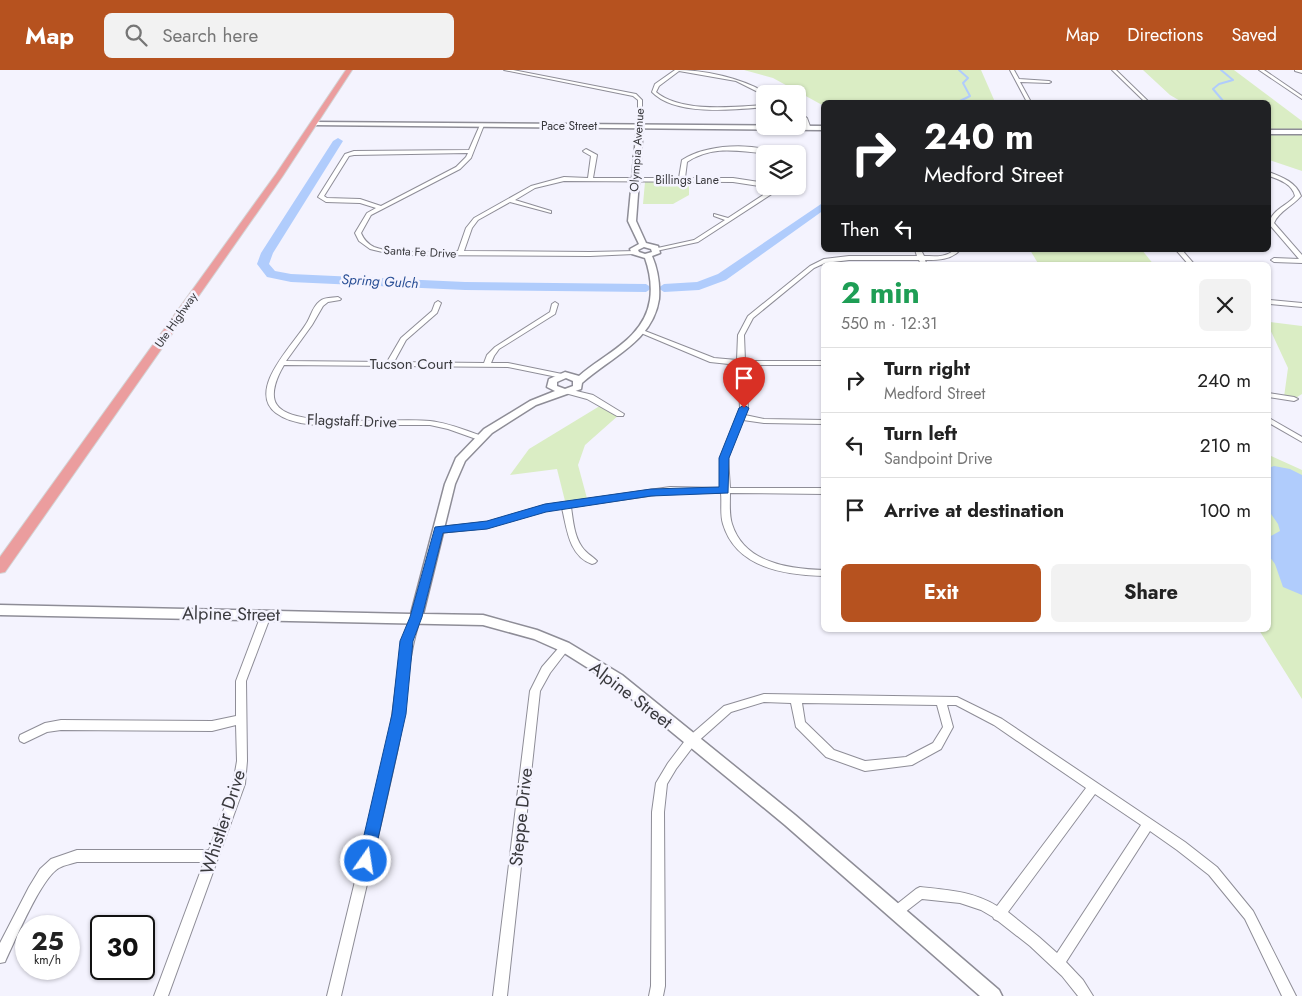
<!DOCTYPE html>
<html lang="en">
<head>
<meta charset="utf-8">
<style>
  :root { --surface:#fff; --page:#f2f2f2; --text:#222; --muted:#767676; --line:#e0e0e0; --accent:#b6521f }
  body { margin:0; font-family:Jost,sans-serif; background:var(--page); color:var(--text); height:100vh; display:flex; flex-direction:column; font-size:19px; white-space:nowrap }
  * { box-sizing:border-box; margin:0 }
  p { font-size:16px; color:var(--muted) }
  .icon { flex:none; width:28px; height:28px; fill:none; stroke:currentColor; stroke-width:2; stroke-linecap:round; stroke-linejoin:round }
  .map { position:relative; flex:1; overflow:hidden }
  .details { position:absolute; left:821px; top:192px; width:450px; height:370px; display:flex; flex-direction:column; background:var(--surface); border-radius:8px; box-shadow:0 1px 4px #0004 }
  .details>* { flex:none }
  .hud { position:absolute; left:821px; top:30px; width:450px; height:152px; border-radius:8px; box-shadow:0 1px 4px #0004; background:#202124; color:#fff; overflow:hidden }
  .tools { position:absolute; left:756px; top:15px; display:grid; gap:10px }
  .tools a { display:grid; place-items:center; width:50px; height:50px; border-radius:8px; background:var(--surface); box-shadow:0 1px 4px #0004; font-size:25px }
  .speed { position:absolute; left:15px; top:845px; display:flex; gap:10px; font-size:25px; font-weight:700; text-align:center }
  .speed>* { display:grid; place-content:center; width:65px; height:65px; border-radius:50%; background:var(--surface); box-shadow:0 1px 4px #0004; line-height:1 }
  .speed small { font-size:12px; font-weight:400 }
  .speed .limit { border:2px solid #111; border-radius:8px; background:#fff; color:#111 }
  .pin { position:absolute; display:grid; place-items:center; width:42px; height:42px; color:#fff; margin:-51px -21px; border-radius:50% 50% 50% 0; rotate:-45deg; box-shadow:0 0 5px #0007 }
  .pin .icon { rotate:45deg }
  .me { position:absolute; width:55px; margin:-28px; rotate:13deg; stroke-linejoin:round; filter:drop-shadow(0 0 4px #0008) }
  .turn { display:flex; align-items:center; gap:18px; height:105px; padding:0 20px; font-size:22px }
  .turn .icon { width:65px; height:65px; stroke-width:2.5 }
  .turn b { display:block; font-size:35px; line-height:42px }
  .then { display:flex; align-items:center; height:48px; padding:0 20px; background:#0003; gap:10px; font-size:19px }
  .round { display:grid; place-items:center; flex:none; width:52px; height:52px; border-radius:8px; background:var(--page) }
  .overview { display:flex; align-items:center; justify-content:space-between; height:85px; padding:0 20px }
  h1 { font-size:30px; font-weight:700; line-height:38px; color:#1e9e55 }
  .button { display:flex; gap:10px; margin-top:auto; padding:10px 20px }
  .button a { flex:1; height:58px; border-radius:8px; background:var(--accent); color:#fff; font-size:20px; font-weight:700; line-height:58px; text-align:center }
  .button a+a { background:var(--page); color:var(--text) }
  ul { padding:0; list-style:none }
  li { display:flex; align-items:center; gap:15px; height:65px; padding:0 20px; border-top:1px solid var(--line) }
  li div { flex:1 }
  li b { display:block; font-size:19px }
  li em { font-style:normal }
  header { display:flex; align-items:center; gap:30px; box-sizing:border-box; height:70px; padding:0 25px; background:var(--accent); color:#fff }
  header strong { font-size:24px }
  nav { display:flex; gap:28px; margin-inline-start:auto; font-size:18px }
  .search { width:350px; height:45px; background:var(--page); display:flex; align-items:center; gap:12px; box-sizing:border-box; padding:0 18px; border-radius:8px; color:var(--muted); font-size:19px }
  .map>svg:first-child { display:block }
</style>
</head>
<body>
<header>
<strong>Map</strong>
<div class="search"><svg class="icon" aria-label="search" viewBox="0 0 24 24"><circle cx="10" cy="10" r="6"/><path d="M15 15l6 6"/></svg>Search here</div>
<nav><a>Map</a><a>Directions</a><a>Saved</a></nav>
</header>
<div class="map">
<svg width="1302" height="926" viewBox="0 0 1302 926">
  <rect width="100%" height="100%" fill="#f4f3fe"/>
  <g fill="#daedc4">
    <polygon points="744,0 981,0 995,32 824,32 824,36 773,8"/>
    <polygon points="1143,0 1234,0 1302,51 1302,101 1269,90 1269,32 1182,32 1170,25"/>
    <polygon points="645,112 689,112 689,125 673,134 643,134"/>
    <polygon points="1030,180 1142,180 1154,195 1039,195"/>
    <polygon points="1269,252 1302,256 1302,324 1294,329 1284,327 1288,298 1269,257"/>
    <polygon points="603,334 620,344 585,375 578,395 588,432 566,435 557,399 510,405 529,379"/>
    <polygon points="1269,385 1302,400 1302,629 1259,560 1269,560"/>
  </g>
  <polygon fill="#b0ccfc" points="1274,396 1290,399 1302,405 1302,525 1283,517 1275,494 1269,486 1269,467 1280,461 1278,454 1269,441 1269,398"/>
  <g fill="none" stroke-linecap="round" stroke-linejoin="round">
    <g stroke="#b0ccfc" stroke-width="2">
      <polyline points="1221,0 1233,10 1219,14 1213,19 1224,32"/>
      <polyline points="958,32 970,26 963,13 968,8 959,0"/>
    </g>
    <g fill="#b0ccfc" fill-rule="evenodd">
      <polygon points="338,68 343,71 273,183 269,194 275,201 291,204 465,212 646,214 652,218 646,222 465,220 291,212 267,207 257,194 261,183 333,71"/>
      <polygon points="824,132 824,140 726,210 699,220 664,222 658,218 664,214 697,212 718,204"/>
    </g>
    <g stroke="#8e8d97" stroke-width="2">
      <g id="minor">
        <polygon points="504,0 513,0 636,24 642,30 642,57 640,58 638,57 638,30 633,26"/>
        <path d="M675 0C706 0 742 8 768 24L764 25 736 11 679 1 659 16 656 22C681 43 734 37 765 35V37C733 40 675 46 652 22L655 14Z"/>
        <polygon points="1010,0 1014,0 1019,9 1049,11 1051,12 1049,13 1020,12 1031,32 1027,32"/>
        <polygon points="1112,0 1116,0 1149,32 1145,32"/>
        <polygon points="1259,0 1264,0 1302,26 1302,29"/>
        <polygon points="1295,0 1302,0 1302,3 1295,1"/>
        <polygon points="798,41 807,48 811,59 807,58 803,49 798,44"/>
        <path d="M482 54 484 55 471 88 460 99 371 145 361 163C364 170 368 174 374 177 394 185 436 181 458 181L466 158 474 148 531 116 564 107 588 108 591 86 584 82 583 81 586 79 597 85 593 108H679L682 90C707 74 753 72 780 84 748 84 716 72 687 92L685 108H733L765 113V116H766L765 117 733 112 564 111 535 118 515 130 551 141V143L510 132 478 150 472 158 464 181 590 182 636 181V183L634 184 590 186 395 185 370 179 359 171 355 163 367 143 376 138 360 133 326 132 318 127 345 84 354 81 469 80 480 55ZM468 83 466 87 456 97 381 136 360 129 327 128 324 126 349 86 354 85Z"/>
        <path d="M798 79 801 81C798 84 794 84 790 84Z"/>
        <polygon points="798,97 801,99 801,102 798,104"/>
        <path d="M1269 102C1282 107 1296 112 1301 126 1293 136 1279 141 1274 153L1302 185V193L1274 192 1271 190 1274 188 1299 189 1269 154C1271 140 1287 136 1295 126 1292 114 1280 110 1269 106Z"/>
        <polygon points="777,116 784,116 698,172 656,181 653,179 694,170 725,150 714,146 714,144 728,148"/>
        <path d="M915 180H921L924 186C934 186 946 188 954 180H960C951 190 938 190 925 190L927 195H921L919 190H849L825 193 814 198 753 248 744 265 745 291H824V295H745L748 338 745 345 764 349 824 350V354L764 353 743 350 728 388 730 418H824V424L730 423C730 433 729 445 732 454 744 493 789 499 824 500V506C785 505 736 498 723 454 720 445 722 433 721 423H670L571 437C573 450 574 466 582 477 586 483 592 486 597 491L595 493 592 494C569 486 567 459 562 438L545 441 487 458 439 463 435 460 439 457 487 452 545 435 670 417 721 418 720 388 740 338 738 295 710 292 641 263V261H645L714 288 737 290 738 265 748 246 810 196 824 189 849 186H917Z"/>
        <polygon points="1176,180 1182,180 1195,195 1189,195"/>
        <path d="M338 227 341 229 340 230 328 232 323 236 312 255 286 291 387 292 401 268 432 241 435 233 438 231 441 233 437 243 406 270 394 292 484 293 487 285 495 277 550 242 552 234 555 232 558 234 555 244 499 279 494 286 491 293H508L562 304 566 306 562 308 508 297 284 295C278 305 269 324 277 335 294 360 399 347 430 351 448 353 465 360 482 366L483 368 479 370 448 359 430 355C407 355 384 355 361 355 336 355 297 359 276 343 246 320 294 274 306 254 311 247 312 237 320 231 325 227 332 228 338 227Z"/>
        <polygon points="1269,230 1302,233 1302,237 1269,234"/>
        <polygon points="565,319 568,319 593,325 624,344 623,346 617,346 587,329 565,323"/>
        <polygon points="1269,323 1294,327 1298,329 1294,331 1269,327"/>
        <polygon points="1269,348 1302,367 1302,372 1269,353"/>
        <path d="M266 541 269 542 271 545 246 611 247 691 245 714 168 926H154L204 792H77C71 794 64 795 59 798 41 808 15 871 5 892L0 893V873L29 817 40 799 51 789 77 780H209L233 714 237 691 236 655 212 661 61 660 47 662 24 673 20 671 19 668 20 665 45 653 61 650 212 651 236 646V611L261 545 263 542Z"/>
        <path d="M416 543 419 544 421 547C406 590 407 634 398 678 380 761 360 843 341 926H327L388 676 399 594 406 563 411 547 413 544Z"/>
        <polygon points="565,573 568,574 570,577 550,603 540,621 507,926 493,926 530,621 542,597 562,574"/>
        <path d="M764 624 957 627 1002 649 1185 772 1217 797 1253 841 1296 926H1282L1245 849 1209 805 1177 780 1150 761 1066 892 1083 910 1093 926H1078L1062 906 1030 876 998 851 994 849 993 847 981 840 960 833 922 829 900 846 896 848 892 846 890 842 892 838 916 819 920 817C948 820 973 821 997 836L1086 718 994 655 956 635H947L953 657 941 679 912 695 865 701 826 687 796 657 791 633 764 632 731 642 695 674 676 699 667 714 664 742 665 916 663 926H649L651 916 652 742 656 713 668 693 687 668 724 636ZM802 633 937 635 943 657 933 673 906 687 865 691 834 680 805 652ZM1095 724 1141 755 1057 883 1039 867 1008 842Z"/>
      </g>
    </g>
    <g stroke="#8e8d97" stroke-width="3">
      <path id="tertiary" d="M640 55 643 57 636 151 646 173 658 176 660 183 652 186C658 200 660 214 659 229 653 271 611 287 582 313L581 319 536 335 492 363 465 391 455 414 423 544 483 545 537 560 569 573 622 605 795 745 999 920 1002 926H980L785 755 612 613 561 581 534 569 483 555 0 545V535L411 544 445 414 456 388 484 359 530 331 555 321 547 317 549 309 565 302 579 306C605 283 644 269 650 230 652 216 650 202 645 188L632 184 630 179 639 174 628 151 637 57ZM644 177 651 179 652 182 645 184 639 182 638 180ZM566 308 573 311V316L565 319 557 316V312Z"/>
    </g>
    <g stroke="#8e8d97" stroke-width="3">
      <g id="secondary">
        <polygon points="314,52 824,56 824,60 312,55 312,53"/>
        <rect x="1269" y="60" width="33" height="4"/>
      </g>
    </g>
    <g stroke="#d4d4d5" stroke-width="2">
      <polygon id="primary" points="346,0 352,0 282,107 5,502 0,503 0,487 276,104"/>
    </g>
    <use href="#minor" fill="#fff" fill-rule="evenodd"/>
    <use href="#tertiary" fill="#fff" fill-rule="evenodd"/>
    <use href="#secondary" fill="#fff" fill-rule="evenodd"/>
    <use href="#primary" fill="#eb9d9e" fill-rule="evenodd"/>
  </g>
  <polygon fill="#1a73e8" stroke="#114b97" points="744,335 749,338 729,388 728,423 651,426 546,442 487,459 443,463 422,547 413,571 406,644 373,791 371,796 366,799 360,796 358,791 392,644 400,571 410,547 435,457 487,451 545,434 651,419 719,417 719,388 739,338"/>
  <g text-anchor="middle" stroke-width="5" stroke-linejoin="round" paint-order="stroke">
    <g font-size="12" fill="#3a3a3e" stroke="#f4f3fe">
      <text x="569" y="60">Pace Street</text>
      <text transform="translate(637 80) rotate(-86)" y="4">Olympia Avenue</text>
      <text x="687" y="114">Billings Lane</text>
      <text transform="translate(420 182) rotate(3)" y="4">Santa Fe Drive</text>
      <text transform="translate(176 250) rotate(-55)" y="4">Ute Highway</text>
    </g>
    <g font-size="14" font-style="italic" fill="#284e95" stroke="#f4f3fe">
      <text transform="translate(380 211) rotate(3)" y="5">Spring Gulch</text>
    </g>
    <g font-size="15" fill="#3a3a3e" stroke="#f4f3fe">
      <text x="411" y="299">Tucson Court</text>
      <text transform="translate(352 351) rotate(2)" y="5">Flagstaff Drive</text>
    </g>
    <g font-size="18" fill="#3a3a3e" stroke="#f4f3fe">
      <text transform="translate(231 544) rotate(1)" y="6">Alpine Street</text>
      <text transform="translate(631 625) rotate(37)" y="6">Alpine Street</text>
      <text transform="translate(521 747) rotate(-84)" y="6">Steppe Drive</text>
      <text transform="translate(223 752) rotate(-72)" y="6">Whistler Drive</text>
    </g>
  </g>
</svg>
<div class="tools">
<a><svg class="icon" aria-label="search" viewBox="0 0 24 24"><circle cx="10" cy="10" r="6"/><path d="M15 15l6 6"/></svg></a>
<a><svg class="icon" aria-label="layers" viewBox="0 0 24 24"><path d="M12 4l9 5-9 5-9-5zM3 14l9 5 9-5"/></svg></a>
</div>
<div class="speed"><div>25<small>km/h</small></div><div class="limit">30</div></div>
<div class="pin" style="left:744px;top:338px;background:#d93025"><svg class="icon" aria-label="arrive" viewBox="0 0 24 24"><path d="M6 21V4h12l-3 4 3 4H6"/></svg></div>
<svg class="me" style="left:366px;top:791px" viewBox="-20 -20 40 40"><circle r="17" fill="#1a73e8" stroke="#fff" stroke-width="3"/><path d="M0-11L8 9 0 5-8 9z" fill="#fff"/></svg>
<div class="hud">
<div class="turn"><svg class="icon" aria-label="right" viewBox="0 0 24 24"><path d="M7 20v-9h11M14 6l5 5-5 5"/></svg><div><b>240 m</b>Medford Street</div></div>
<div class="then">Then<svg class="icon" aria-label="left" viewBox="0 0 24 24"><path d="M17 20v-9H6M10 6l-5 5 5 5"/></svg></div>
</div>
<section class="details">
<div class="overview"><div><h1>2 min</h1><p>550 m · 12:31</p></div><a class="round"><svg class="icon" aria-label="close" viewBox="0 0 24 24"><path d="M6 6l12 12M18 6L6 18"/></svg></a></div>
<ul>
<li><svg class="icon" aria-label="right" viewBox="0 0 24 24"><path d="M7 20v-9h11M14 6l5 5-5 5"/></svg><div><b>Turn right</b><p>Medford Street</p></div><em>240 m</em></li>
<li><svg class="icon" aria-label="left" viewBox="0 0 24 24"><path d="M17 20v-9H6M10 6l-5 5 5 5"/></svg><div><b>Turn left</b><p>Sandpoint Drive</p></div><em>210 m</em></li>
<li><svg class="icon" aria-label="arrive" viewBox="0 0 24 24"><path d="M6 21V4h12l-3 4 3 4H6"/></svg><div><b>Arrive at destination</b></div><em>100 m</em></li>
</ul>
<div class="button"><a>Exit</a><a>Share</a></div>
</section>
</div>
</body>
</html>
